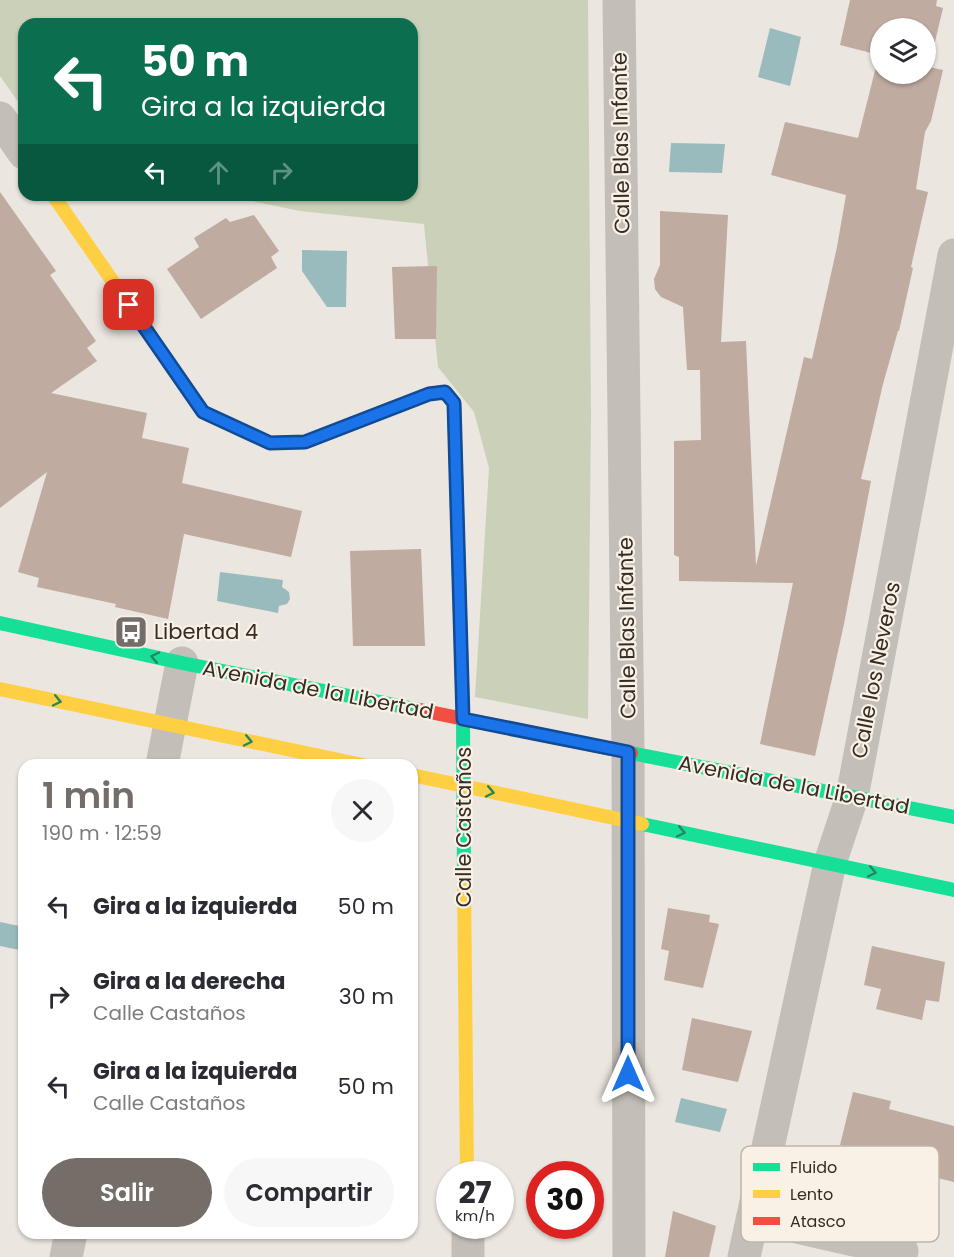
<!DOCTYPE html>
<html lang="es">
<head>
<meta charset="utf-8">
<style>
  :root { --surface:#fff; --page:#f7f7f7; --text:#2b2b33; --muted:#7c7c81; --accent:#756d67 }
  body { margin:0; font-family:Poppins,sans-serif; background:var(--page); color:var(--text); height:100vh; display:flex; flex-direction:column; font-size:22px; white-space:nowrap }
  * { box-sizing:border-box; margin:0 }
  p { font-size:20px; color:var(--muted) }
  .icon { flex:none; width:33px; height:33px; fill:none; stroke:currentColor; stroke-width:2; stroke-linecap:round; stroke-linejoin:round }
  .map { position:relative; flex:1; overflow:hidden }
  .drawer { position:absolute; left:18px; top:759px; width:400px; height:480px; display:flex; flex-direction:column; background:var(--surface); border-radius:18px; box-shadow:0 2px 4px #0004 }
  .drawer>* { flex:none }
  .guide { position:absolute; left:18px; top:18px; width:400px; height:183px; border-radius:18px; box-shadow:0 2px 4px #0004; background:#0b6e4f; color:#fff; overflow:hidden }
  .controls { position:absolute; left:870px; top:18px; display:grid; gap:12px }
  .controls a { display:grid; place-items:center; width:66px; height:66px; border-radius:50%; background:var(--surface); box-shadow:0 2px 4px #0004; font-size:30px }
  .speed { position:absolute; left:436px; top:1161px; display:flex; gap:12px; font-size:30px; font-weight:700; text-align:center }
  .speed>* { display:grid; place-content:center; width:78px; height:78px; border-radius:50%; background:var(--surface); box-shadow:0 2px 4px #0004; line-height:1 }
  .speed small { font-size:15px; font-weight:400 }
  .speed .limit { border:9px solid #d22; background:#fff; color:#111 }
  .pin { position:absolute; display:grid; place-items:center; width:51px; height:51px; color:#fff; margin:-26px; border-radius:12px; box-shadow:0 3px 9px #0006 }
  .me { position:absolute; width:66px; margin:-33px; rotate:0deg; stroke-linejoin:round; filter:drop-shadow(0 0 4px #0008) }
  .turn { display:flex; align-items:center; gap:21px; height:126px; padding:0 24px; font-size:27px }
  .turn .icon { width:78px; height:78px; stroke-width:2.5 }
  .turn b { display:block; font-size:42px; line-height:51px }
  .lanes { display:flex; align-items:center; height:57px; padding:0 24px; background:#0003; justify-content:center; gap:30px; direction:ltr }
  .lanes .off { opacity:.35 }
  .round { display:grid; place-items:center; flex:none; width:63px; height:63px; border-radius:32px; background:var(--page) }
  .headline { display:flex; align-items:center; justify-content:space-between; height:102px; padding:0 24px }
  h1 { font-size:36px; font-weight:600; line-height:45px; color:var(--accent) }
  .cta { display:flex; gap:12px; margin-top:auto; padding:12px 24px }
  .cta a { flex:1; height:69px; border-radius:36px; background:var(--accent); color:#fff; font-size:24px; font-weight:600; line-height:69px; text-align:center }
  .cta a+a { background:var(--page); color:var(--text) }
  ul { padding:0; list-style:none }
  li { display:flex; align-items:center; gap:18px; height:90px; padding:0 24px }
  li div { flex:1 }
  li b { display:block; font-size:22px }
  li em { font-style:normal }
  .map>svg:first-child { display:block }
</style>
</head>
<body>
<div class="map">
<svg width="954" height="1257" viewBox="0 0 954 1257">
  <rect width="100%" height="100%" fill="#ebe6df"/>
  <polygon fill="#cbd1b8" points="0,0 588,0 591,416 588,719 475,697 489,468 474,412 438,367 424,224 300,211 223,195 412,195 412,24 24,24 24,110 0,76"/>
  <g fill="#9abbbd">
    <polygon points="770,28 801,37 790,86 758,77"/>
    <polygon points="671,143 725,144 722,173 669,172"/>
    <polygon points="302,250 347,251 346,307 327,307 302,271"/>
    <polygon points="220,572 283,580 282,587 289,592 290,599 287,604 279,606 278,613 217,601"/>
    <polygon points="0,922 24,927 24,951 0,946"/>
    <polygon points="681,1098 727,1109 720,1132 675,1122"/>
  </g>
  <g fill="#bfaba0" fill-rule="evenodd">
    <path d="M850 0H937L936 6 943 8 929 67 943 70 931 121 925 132 916 189 928 192 911 267 913 268 899 331H898L883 384 861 479 871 481 844 624 815 756 760 744 793 583 679 581V557L674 555V441L701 440 700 370H687L683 307 661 297 655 289 654 279 660 265V211L728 215 721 342 746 341 756 566 804 357 812 359 837 247 846 195 771 175 785 122 858 138 879 55 840 45ZM880 28H926V74H880Z"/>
    <polygon points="0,192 56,271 50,275 96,341 87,348 97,361 51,393 147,413 142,438 189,448 182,483 302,511 291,557 184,534 168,619 115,607 116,604 37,587 39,578 18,572 47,472 0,508"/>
    <polygon points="254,215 279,251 271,257 277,268 201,319 167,269 199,247 194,238 226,218 230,222"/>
    <polygon points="437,266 436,339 395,339 392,267"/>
    <polygon points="421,549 425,646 353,646 350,551"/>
    <polygon points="668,908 710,915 709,922 719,924 703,988 664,980 669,951 661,949"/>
    <polygon points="872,946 945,962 939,1002 926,1000 922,1020 876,1009 881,989 864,985"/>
    <polygon points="692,1018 752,1031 738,1082 682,1070"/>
    <polygon points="853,1092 891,1101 889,1109 954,1126 954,1182 849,1157 851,1149 840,1145"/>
    <polygon points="673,1211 716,1226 709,1257 665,1257"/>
  </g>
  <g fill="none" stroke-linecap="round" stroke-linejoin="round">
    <g stroke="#c4beb8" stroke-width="33">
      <polyline points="619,0 628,752 629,1257"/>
      <polyline points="0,118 24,153"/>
      <polyline points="162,765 182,663"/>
      <polyline points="753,1217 902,1251"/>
      <polyline points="468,1226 468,1257"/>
      <polyline points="66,1257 71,1233"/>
      <polyline points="744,1257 830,863 852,797 954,255"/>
    </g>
    <g stroke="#16e098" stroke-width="14">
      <polyline points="194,399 203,412 270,443 305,442 429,394 445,392 454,403 463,719 464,883"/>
      <polyline points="0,623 182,663 420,710"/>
      <polyline points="631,753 954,817"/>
      <polyline points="642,824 954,890"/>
    </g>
    <g stroke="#ffcf43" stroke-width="14">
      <polyline points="53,195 194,399"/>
      <polyline points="0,689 363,765"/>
      <polyline points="412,775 642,824"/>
      <polyline points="464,883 467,1174"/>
    </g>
    <polyline stroke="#f24e42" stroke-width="14" points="420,710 631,753"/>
  </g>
  <defs><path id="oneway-chevron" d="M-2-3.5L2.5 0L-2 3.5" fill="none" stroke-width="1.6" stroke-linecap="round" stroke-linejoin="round" transform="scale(1.5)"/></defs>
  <g stroke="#26865f">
    <use href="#oneway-chevron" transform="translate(155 657) rotate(-168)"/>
    <use href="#oneway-chevron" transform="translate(57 701) rotate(12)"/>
    <use href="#oneway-chevron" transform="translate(248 741) rotate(12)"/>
    <use href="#oneway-chevron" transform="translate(490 792) rotate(12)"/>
    <use href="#oneway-chevron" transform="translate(681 832) rotate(12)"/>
    <use href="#oneway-chevron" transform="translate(872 872) rotate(12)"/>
  </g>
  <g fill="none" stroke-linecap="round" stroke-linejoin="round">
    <g stroke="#114b97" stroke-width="15">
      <polyline id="route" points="129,305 203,412 270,443 305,442 429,394 445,392 454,403 463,719 628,752 628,1074"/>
    </g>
    <use href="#route" stroke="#1a73e8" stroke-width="10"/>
  </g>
  <defs>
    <g id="bus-square" transform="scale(1.725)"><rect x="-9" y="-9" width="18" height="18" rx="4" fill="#756d67" stroke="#f9f1e5"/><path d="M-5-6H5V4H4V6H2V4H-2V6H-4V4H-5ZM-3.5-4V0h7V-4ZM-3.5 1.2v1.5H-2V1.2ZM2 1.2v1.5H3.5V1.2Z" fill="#fff"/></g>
  </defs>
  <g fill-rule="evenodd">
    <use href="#bus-square" x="131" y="632"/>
  </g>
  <g text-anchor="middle" stroke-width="4.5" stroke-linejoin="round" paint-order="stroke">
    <g font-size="21" fill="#352c26" stroke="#f9f1e5">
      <text transform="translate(621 143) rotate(-91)" y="7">Calle Blas Infante</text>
      <text transform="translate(627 628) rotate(-91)" y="7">Calle Blas Infante</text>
      <text transform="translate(876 670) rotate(-79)" y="7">Calle los Neveros</text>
      <text transform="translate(318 690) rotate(11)" y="7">Avenida de la Libertad</text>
      <text transform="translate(794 785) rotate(11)" y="7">Avenida de la Libertad</text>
      <text transform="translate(464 827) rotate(-90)" y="7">Calle Castaños</text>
    </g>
    <g font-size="21" fill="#352c26" stroke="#f9f1e5" text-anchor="start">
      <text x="154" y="639">Libertad 4</text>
    </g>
  </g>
  <rect x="741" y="1146" width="198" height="96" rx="9" fill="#f9f1e5" stroke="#beb6ac" stroke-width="1.5"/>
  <rect x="753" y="1163" width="27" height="8" fill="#16e098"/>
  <rect x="753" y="1190" width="27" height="8" fill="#ffcf43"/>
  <rect x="753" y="1217" width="27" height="8" fill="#f24e42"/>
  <g font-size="16" fill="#352c26">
    <text x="790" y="1173">Fluido</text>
    <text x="790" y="1200">Lento</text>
    <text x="790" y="1227">Atasco</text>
  </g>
</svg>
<div class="controls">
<a><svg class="icon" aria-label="layers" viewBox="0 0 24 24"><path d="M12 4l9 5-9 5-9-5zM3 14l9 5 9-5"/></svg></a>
</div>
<div class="speed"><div>27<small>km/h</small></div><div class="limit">30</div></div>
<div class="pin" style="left:129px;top:305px;background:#d93025"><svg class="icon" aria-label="arrive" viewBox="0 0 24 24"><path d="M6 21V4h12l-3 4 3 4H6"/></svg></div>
<svg class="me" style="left:628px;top:1074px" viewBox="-20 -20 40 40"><path d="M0-17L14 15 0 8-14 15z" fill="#1a73e8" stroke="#fff" stroke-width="4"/></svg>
<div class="guide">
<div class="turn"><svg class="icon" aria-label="left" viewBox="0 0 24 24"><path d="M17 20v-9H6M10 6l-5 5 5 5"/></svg><div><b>50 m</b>Gira a la izquierda</div></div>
<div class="lanes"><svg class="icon" aria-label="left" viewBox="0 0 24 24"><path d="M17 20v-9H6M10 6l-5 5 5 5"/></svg><svg class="icon off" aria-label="ahead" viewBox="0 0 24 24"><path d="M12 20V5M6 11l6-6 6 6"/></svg><svg class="icon off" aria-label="right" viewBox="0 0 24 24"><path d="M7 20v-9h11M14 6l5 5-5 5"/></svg></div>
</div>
<section class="drawer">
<div class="headline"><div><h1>1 min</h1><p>190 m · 12:59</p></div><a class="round"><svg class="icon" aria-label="close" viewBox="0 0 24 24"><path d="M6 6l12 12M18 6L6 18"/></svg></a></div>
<ul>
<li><svg class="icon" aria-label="left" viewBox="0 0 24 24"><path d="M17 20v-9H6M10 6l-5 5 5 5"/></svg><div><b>Gira a la izquierda</b></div><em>50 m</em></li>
<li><svg class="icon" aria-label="right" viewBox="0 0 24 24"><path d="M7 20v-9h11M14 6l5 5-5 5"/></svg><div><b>Gira a la derecha</b><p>Calle Castaños</p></div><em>30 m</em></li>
<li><svg class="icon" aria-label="left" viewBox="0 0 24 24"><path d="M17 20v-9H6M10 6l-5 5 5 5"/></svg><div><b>Gira a la izquierda</b><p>Calle Castaños</p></div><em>50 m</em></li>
</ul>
<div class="cta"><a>Salir</a><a>Compartir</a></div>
</section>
</div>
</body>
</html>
